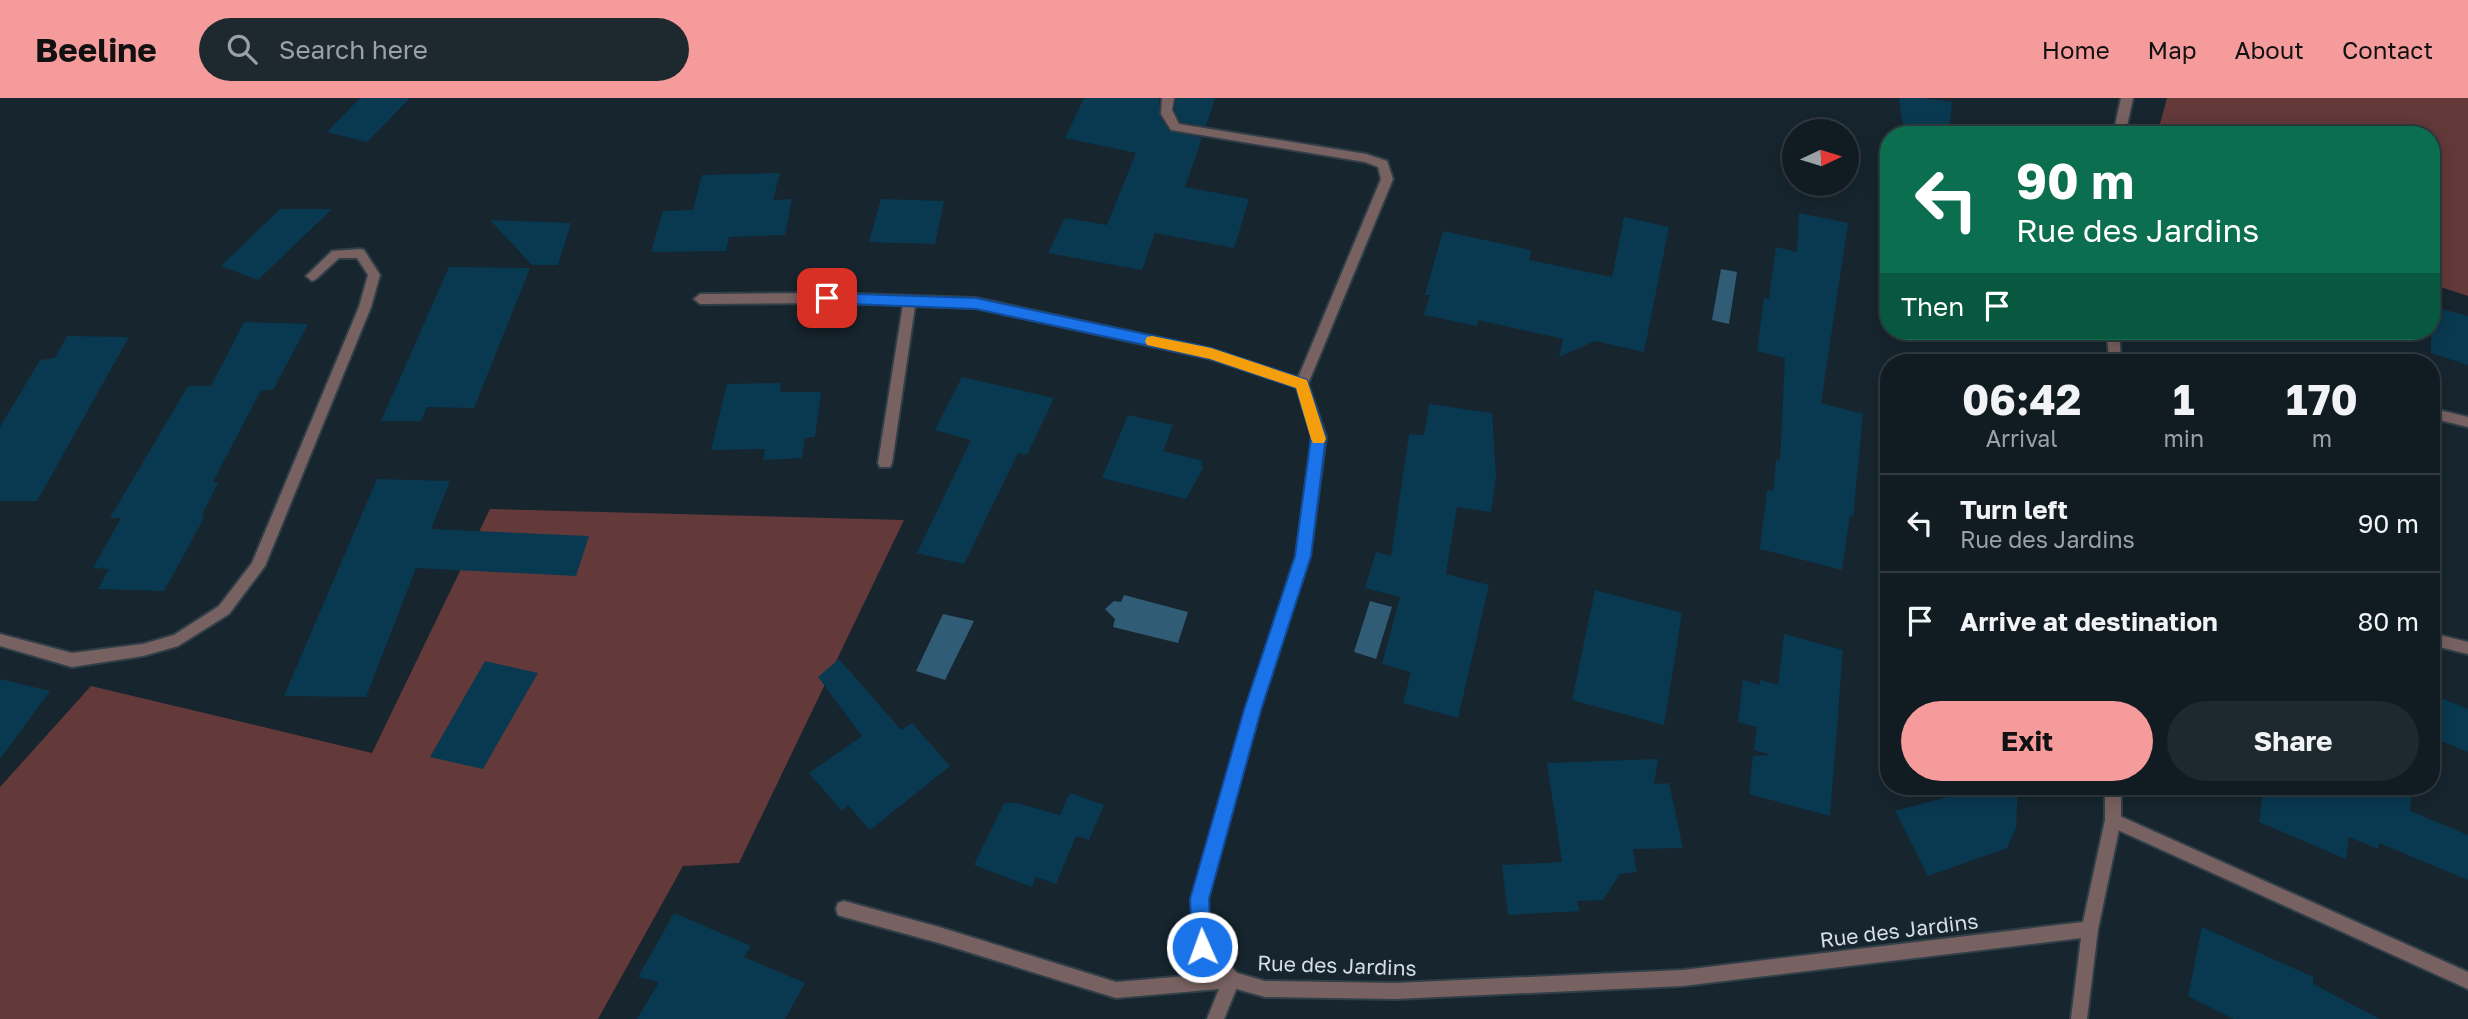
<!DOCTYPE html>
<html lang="en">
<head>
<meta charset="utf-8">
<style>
  :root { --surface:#101c22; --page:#1e292f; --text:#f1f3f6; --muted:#9ca1a5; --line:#303a40; --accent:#f59b9c }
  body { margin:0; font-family:"Golos Text",sans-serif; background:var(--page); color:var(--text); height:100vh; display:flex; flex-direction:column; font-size:26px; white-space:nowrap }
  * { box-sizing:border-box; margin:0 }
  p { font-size:23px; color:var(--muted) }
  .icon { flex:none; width:38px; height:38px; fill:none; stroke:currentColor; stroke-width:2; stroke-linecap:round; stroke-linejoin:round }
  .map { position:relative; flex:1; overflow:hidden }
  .sheet { position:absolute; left:1880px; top:256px; width:560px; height:441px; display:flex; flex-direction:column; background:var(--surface); border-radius:28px; box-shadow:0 4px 18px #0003,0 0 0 2px var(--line) }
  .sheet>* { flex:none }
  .hud { position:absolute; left:1880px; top:28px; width:560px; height:214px; border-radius:28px; box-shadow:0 4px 18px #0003,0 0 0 2px var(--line); background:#0b6e4f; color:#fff; overflow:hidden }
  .needle { width:46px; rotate:86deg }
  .fabs { position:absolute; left:1782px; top:21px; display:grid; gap:14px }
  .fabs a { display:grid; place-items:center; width:77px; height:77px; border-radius:50%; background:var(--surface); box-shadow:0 4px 18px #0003,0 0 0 2px var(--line); font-size:35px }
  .pin { position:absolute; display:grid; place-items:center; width:60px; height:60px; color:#fff; margin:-30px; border-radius:14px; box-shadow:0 4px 10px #0006 }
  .me { position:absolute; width:77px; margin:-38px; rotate:358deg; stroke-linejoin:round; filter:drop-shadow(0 0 5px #0008) }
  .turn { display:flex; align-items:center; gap:24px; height:147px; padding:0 21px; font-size:32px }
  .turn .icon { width:91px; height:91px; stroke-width:2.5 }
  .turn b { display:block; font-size:49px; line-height:60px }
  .then { display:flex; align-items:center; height:66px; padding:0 21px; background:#0003; gap:14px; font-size:26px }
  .eta { display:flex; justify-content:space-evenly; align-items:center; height:119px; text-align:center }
  .eta b { font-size:42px; font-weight:700; line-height:49px }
  .primary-button { display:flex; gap:14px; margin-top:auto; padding:14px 21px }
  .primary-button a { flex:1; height:80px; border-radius:42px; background:var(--accent); color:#111; font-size:28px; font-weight:700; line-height:80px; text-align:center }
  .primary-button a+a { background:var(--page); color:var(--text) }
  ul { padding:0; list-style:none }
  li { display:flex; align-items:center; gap:21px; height:98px; padding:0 21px; border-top:2px solid var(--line) }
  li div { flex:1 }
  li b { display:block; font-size:26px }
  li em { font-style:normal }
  header { display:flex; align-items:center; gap:42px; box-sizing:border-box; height:98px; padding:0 35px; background:var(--accent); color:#111 }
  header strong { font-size:33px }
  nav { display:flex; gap:38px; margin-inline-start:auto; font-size:24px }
  .search { width:490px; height:63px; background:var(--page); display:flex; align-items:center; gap:18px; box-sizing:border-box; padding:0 24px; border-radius:38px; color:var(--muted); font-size:26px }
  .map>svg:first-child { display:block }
</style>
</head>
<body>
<header>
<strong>Beeline</strong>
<div class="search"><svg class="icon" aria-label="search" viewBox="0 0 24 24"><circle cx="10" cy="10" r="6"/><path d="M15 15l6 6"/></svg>Search here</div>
<nav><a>Home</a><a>Map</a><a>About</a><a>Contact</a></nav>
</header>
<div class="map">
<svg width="2468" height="921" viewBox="0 0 2468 921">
  <rect width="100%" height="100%" fill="#16252e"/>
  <g fill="#63393a">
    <polygon points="2167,0 2468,0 2468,198 2431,186 2431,37 2157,37"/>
    <polygon points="490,411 904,422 739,765 683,768 598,921 0,921 0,689 91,588 372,655"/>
  </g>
  <g fill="#315c76">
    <polygon points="1721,171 1737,174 1729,226 1712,222"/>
    <polygon points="1124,497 1188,514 1178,545 1113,529 1115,521 1105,511 1114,503 1121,504"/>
    <polygon points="1370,503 1392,509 1376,561 1354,554"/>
    <polygon points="943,516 974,523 945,582 916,573"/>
  </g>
  <g fill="#093951">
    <polygon points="360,0 410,0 367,44 327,34"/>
    <polygon points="1084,0 1159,0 1159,17 1169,33 1202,40 1185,89 1249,101 1234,150 1155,135 1142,172 1048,155 1065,120 1107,127 1136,55 1065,40"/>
    <polygon points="1176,0 1215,0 1206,28 1181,24 1175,12"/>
    <polygon points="1899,0 1924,0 1952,4 1949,37 1904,37"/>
    <polygon points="780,75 773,102 792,101 785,137 729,139 726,153 651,154 663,113 693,112 702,77"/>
    <polygon points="881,101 944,103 935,146 869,144"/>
    <polygon points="280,111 332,111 258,182 221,168"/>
    <polygon points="1799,115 1848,125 1821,305 1863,316 1853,419 1850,417 1842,472 1760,451 1767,392 1773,393 1776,362 1780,363 1785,260 1757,253 1764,200 1769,201 1776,149 1797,154"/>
    <polygon points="1624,119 1669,129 1644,254 1595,243 1559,259 1563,241 1478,222 1477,228 1424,217 1430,197 1425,197 1443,133 1531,152 1529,162 1612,179"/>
    <polygon points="490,122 571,125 558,167 532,167"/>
    <polygon points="449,169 530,170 474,310 427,309 421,323 381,323"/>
    <polygon points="2431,208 2468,218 2468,267 2431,255"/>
    <polygon points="244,224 308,226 273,292 261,292 213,384 218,385 201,419 205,418 164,493 98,491 109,471 93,470 121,420 110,420 188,288 211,288"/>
    <polygon points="67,238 129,239 37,403 0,403 0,329 40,262 55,260"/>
    <polygon points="962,279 1054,300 1027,357 1018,355 964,466 917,455 971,342 935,332"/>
    <polygon points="781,285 780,294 821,294 815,339 805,340 802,360 763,362 765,351 711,352 727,286"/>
    <polygon points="1429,306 1492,315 1496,378 1491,414 1457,409 1446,476 1489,487 1458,620 1403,605 1411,574 1382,566 1400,499 1365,490 1376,454 1391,458 1409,336 1424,337"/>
    <polygon points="1128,317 1173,327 1163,353 1203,363 1201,367 1204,368 1186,401 1102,380"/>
    <polygon points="377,381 450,383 431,431 589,438 576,478 416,470 366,599 284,598"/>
    <polygon points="1595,492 1682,515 1664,627 1572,602"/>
    <polygon points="1784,536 1843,552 1830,718 1749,696 1753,658 1771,657 1754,652 1757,629 1738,624 1743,582 1760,587 1760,582 1778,587"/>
    <polygon points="839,561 901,632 912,625 950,668 870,732 848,707 842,713 809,675 862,638 818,579"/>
    <polygon points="485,563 538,575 483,671 430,659"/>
    <polygon points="0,581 50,593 0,661"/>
    <polygon points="2431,596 2468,611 2468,654 2431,639"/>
    <polygon points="1658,661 1654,686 1669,685 1683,750 1633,751 1637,774 1620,776 1603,802 1577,803 1580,813 1508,817 1502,767 1562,764 1547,665"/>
    <polygon points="1948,688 2018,688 2016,730 2007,750 1928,778 1895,713 1947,699"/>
    <polygon points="2264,688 2413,688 2410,713 2468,737 2468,782 2379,745 2378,751 2349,739 2346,761 2259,724"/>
    <polygon points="1070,695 1104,707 1089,742 1076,738 1056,786 1036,779 1032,789 974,767 1004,705 1017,705 1060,717"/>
    <polygon points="674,815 751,848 744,859 805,885 785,921 637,921 659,884 638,879"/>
    <polygon points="2202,829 2313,879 2313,886 2380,921 2234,921 2188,898"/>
  </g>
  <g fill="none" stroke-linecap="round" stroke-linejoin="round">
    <g stroke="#313f48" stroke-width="4">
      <g id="service">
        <polygon points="360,151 364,152 380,177 371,209 265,468 229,516 178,548 143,558 72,569 0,548 0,536 72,555 143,546 174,537 219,508 252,465 359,209 368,177 357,160 339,160 316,181 312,183 306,178 332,153"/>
        <polygon points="2431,310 2468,319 2468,329 2431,320"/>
        <polygon points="2431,535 2468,544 2468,556 2431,547"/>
        <polygon points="2113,715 2468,874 2468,891 2107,727 2105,722 2107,717"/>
        <polygon points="844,803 939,829 1116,884 1232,874 1238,876 1240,882 1224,921 1207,921 1219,891 1116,900 939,845 844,819 838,817 836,811 838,805"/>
      </g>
    </g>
    <g stroke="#313f48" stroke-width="4">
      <g id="minor">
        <polygon points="1162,0 1174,0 1172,12 1179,26 1366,56 1387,63 1393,81 1308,286 1326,339 1310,458 1260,612 1208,801 1209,846 1237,875 1265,883 1395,885 1683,872 2083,824 2105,722 2105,688 2121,688 2121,722 2098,831 2087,921 2071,921 2081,840 1683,888 1395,901 1265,899 1226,888 1195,855 1193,849 1192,801 1246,612 1296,458 1312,339 1297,289 1211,261 976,210 915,208 892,365 890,369 880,369 878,365 903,207 827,205 700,206 694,201 700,196 827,195 976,200 1211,251 1298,280 1381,81 1378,69 1365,64 1171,32 1161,16"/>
        <polygon points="2121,0 2133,0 2125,37 2113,37"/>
        <polygon points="2107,233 2119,233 2121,264 2109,264"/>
      </g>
    </g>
    <use href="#service" fill="#786261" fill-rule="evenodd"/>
    <use href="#minor" fill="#786261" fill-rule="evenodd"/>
  </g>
  <polygon fill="#1a73e8" stroke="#114b97" stroke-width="2" points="827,195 976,200 1211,250 1307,282 1326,339 1311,458 1261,612 1209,801 1211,849 1208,856 1202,858 1195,856 1192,849 1190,801 1244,612 1295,458 1311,339 1296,290 1210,261 976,211 827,205 820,200"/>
  <polygon fill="#f59e0b" points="1152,238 1211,250 1307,282 1326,341 1324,345 1313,345 1311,341 1296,290 1210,261 1147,247 1145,243 1147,239"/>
  <g text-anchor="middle" stroke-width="7" stroke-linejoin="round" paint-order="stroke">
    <g font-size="21" fill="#d5dfe5" stroke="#16252e">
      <text transform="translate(1899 833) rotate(-7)" y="7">Rue des Jardins</text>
      <text transform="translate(1337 868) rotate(2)" y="7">Rue des Jardins</text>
    </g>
  </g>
</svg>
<div class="fabs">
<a><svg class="needle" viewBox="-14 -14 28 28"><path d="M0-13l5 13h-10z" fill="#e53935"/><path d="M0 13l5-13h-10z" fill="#9ca1a5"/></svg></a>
</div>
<div class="pin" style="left:827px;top:200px;background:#d93025"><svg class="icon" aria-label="arrive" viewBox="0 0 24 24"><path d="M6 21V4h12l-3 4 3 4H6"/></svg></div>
<svg class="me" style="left:1202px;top:849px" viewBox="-20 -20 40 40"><circle r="17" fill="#1a73e8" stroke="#fff" stroke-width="3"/><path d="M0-11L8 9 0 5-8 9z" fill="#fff"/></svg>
<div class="hud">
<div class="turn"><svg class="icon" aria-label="left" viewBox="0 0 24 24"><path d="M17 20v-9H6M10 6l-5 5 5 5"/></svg><div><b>90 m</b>Rue des Jardins</div></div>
<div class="then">Then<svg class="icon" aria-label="arrive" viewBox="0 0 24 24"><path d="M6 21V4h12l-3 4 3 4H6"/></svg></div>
</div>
<section class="sheet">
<div class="eta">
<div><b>06:42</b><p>Arrival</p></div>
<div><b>1</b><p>min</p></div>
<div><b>170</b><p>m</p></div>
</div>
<ul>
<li><svg class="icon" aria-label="left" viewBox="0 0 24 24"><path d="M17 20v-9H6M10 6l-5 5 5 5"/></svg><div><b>Turn left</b><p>Rue des Jardins</p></div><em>90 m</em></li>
<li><svg class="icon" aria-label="arrive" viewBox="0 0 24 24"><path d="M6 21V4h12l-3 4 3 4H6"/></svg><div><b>Arrive at destination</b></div><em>80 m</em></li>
</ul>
<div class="primary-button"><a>Exit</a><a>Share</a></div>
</section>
</div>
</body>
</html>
